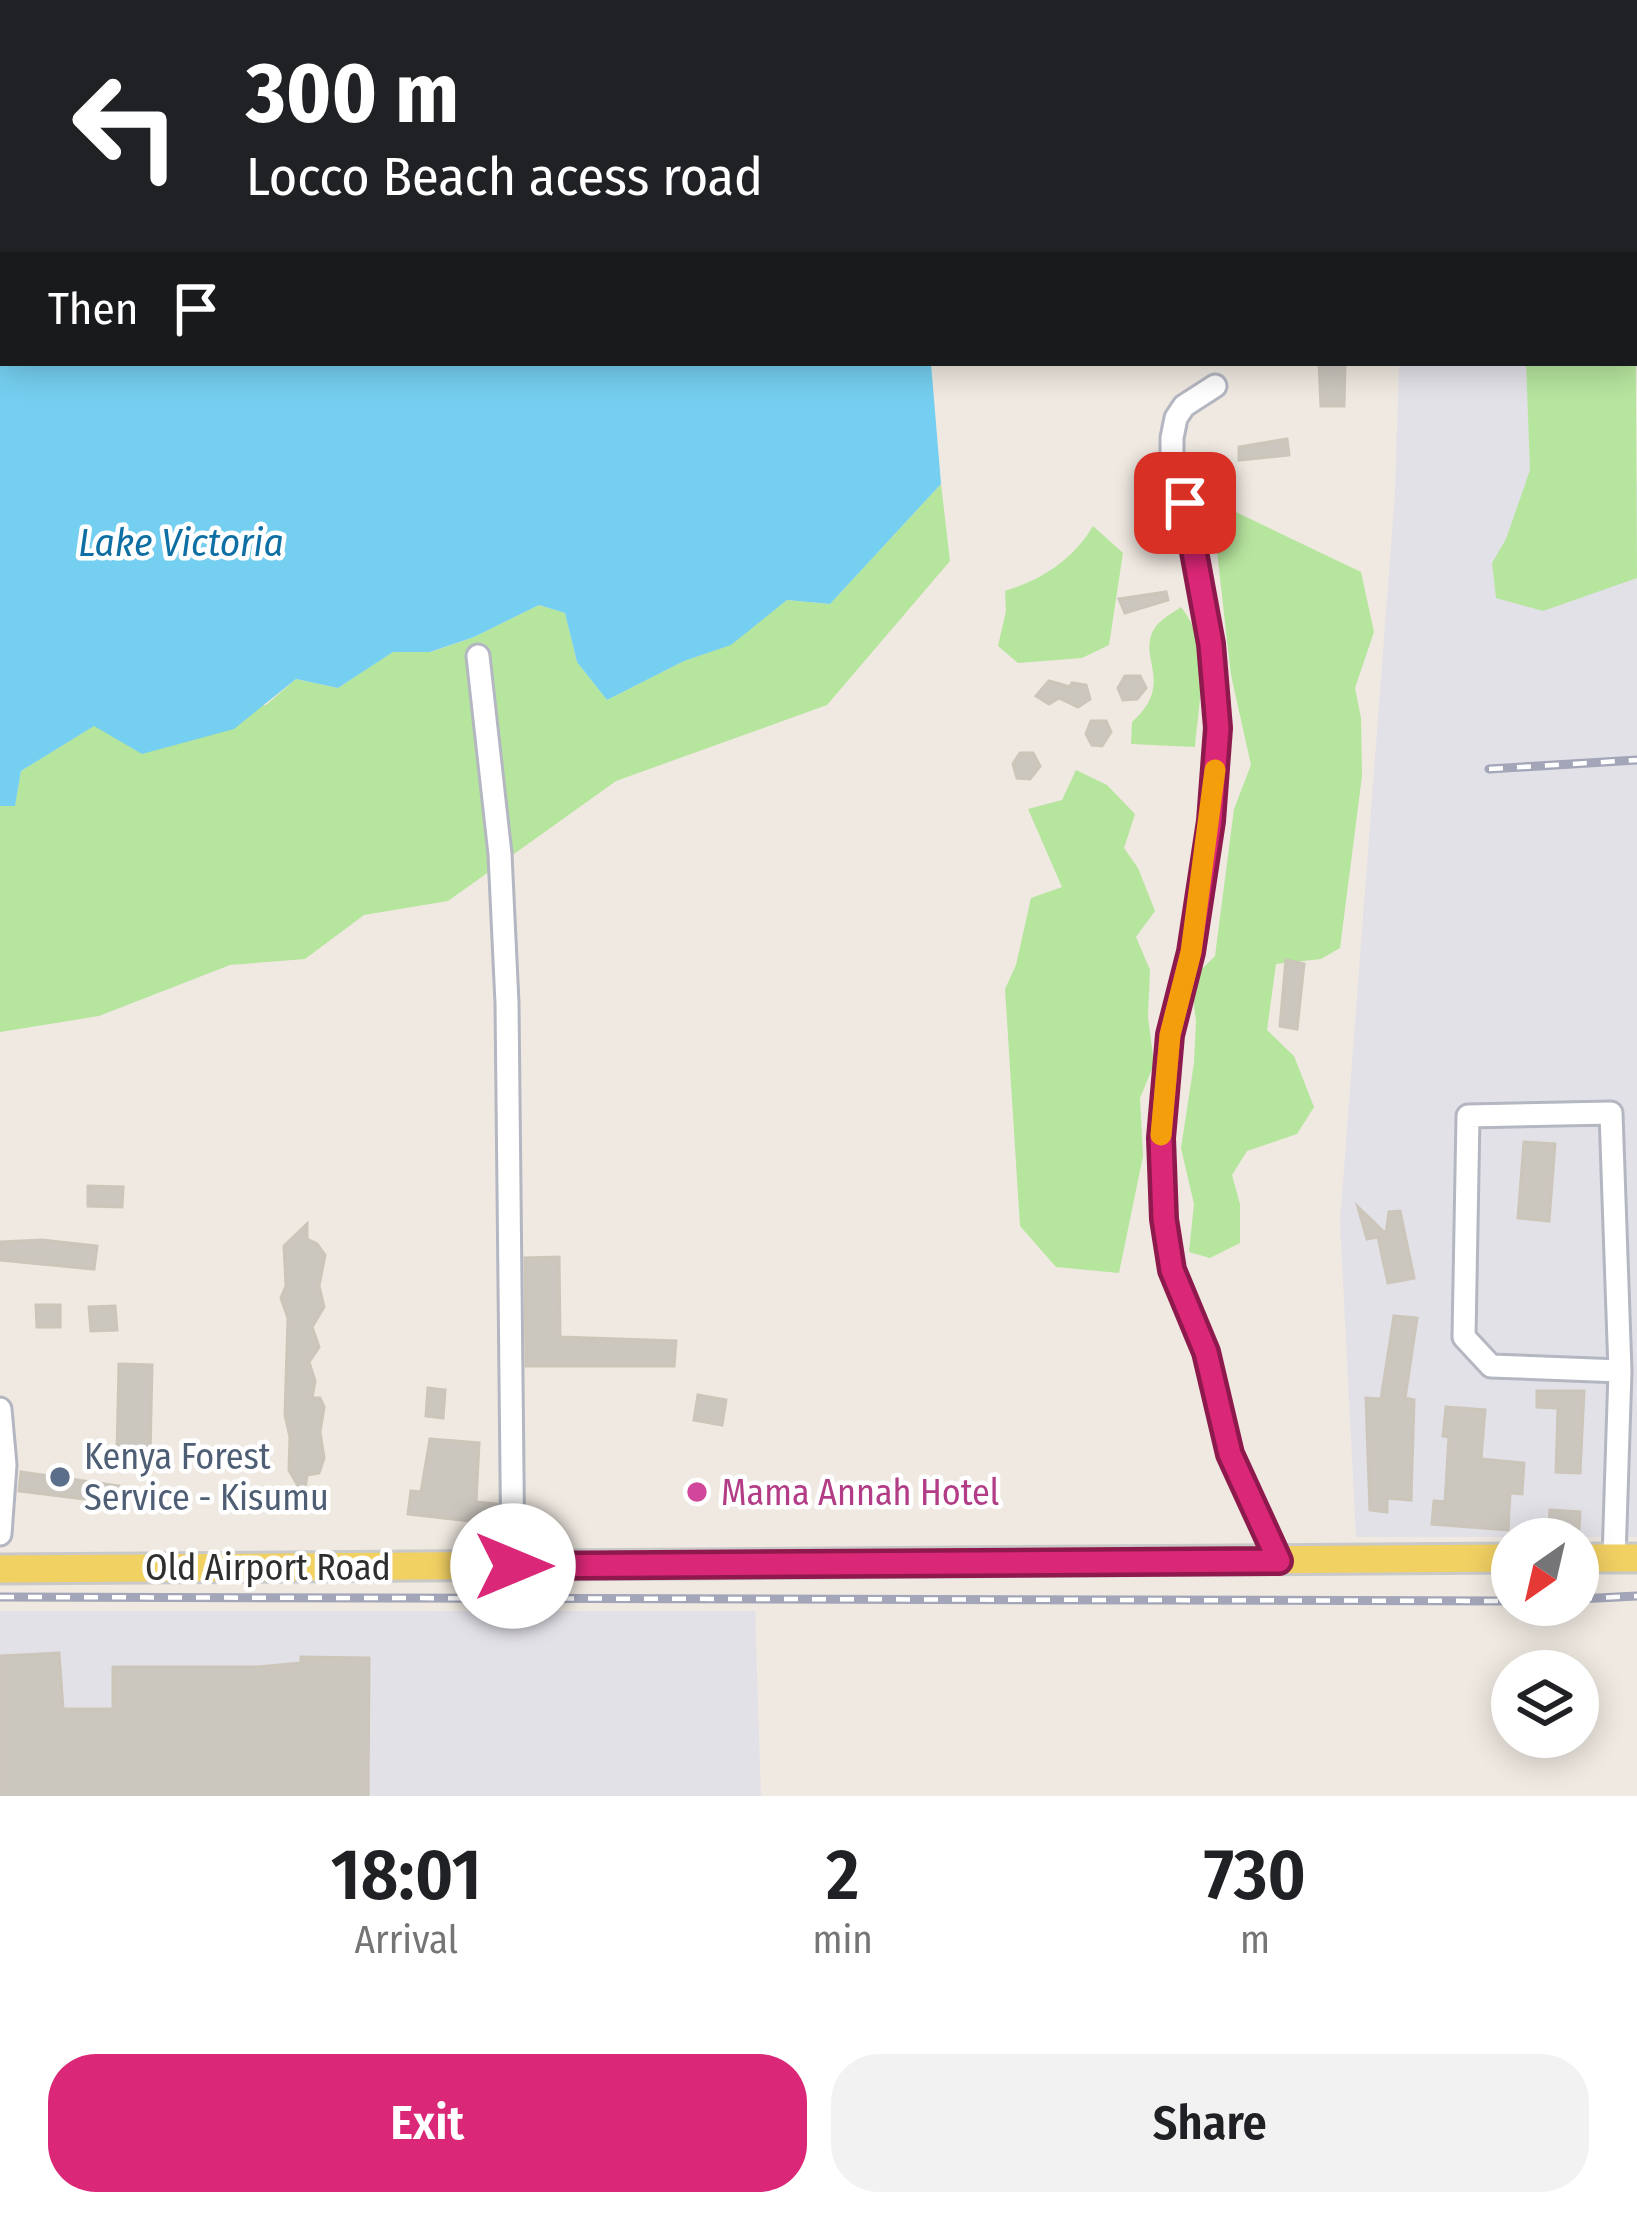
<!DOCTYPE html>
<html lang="en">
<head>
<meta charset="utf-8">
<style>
  :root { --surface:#fff; --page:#f2f2f2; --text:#202124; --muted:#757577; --accent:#db2777 }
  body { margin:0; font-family:"Fira Sans Condensed",sans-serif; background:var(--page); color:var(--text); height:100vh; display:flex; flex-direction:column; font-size:45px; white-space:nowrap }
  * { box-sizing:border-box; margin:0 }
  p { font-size:39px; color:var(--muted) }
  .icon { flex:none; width:66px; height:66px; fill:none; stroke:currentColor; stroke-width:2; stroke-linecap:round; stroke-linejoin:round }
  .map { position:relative; height:1796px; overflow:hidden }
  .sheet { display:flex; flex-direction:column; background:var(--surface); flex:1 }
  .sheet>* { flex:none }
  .guide { position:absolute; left:0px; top:0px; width:1638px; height:366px; box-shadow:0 6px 30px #0003; background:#202124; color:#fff; overflow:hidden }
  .needle { width:78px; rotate:214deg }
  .fabs { position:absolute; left:1491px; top:1518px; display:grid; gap:24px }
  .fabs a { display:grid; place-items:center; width:108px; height:108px; border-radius:50%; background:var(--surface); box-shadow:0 6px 30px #0003; font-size:60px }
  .pin { position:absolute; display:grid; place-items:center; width:102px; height:102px; color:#fff; margin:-51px; border-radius:24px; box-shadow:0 6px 18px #0006 }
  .me { position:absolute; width:132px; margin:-66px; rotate:90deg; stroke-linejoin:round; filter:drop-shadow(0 0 9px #0008) }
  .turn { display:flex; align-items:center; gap:42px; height:252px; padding:0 48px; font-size:54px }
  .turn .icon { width:156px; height:156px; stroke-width:2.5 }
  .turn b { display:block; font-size:84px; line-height:102px }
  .then { display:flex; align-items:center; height:114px; padding:0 48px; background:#0003; gap:24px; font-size:45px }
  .eta { display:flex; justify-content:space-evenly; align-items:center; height:204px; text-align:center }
  .eta b { font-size:72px; font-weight:600; line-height:84px }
  .action { display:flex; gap:24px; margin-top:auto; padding:24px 48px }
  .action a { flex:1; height:138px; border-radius:48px; background:var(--accent); color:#fff; font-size:48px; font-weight:600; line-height:138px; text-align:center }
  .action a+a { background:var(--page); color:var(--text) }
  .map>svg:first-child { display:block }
</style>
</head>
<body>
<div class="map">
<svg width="1637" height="1796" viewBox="0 0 1637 1796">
  <rect width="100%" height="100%" fill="#efe9e1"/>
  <g fill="#e3e1e8">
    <polygon points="1399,363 1526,363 1532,507 1637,483 1637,1537 1356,1537 1340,1222 1395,493"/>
    <polygon points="0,1611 755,1611 761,1796 0,1796"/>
  </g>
  <g fill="#b6e59e">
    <polygon points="1635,223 1637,578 1543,611 1496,598 1492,563 1506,539 1530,470 1526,363 1635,363"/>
    <polygon points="941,484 950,561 827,705 616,781 448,901 364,915 305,959 230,965 99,1016 0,1032 0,806 15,805 21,771 95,725 266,705 296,679 338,688 393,652 431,652 474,637 539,605 565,613 577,662 607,700 684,661 730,645 787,600 830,604"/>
    <polygon points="1217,503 1361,572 1374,632 1355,688 1361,718 1362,776 1340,948 1321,959 1276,964 1267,1030 1294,1056 1314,1107 1297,1134 1247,1151 1232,1175 1240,1204 1240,1243 1210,1258 1189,1252 1194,1204 1181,1148 1194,1063 1196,1021 1191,980 1215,956 1234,809 1251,765 1231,675 1215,534"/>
    <path d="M1093 526 1123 553 1109 645 1082 658 1018 663 998 646 1006 611 1005 591C1041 580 1073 560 1093 526Z"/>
    <path d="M1181 607C1212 645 1199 700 1195 747L1131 744 1132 722C1178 682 1133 655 1157 625 1163 618 1174 612 1181 607Z"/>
    <polygon points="1076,770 1107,785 1135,814 1124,848 1138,868 1155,911 1136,937 1150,970 1148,1017 1154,1064 1140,1098 1143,1156 1119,1273 1056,1267 1020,1226 1005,989 1016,965 1031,898 1062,887 1028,809 1062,800"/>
  </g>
  <polygon fill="#75cff0" points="0,0 1637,0 1637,223 1635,3 3,3 3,363 931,363 941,484 830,604 787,600 731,645 684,661 607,700 577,662 565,613 539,605 474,637 430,652 393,652 338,688 296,679 234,729 142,754 94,726 21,771 15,806 0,806"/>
  <g fill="#cbc7bf" stroke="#cbc5ba" stroke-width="3">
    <polygon points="1319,363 1345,363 1344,406 1321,406"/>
    <polygon points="1287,439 1289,455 1239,460 1239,447"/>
    <polygon points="1166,592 1168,600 1125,613 1119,599"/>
    <polygon points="1125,676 1140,676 1146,688 1137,699 1123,700 1118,688"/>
    <polygon points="1049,681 1070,687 1072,683 1086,685 1090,699 1078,707 1059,698 1049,704 1036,696"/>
    <polygon points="1091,721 1106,721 1111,732 1102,746 1092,745 1086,734"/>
    <polygon points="1020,753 1033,753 1040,766 1030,779 1017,778 1013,764"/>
    <polygon points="1286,960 1304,964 1297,1029 1280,1026"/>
    <polygon points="1524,1142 1555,1144 1549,1221 1518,1218"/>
    <polygon points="88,1186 123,1187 122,1207 88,1206"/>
    <polygon points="1358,1207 1386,1234 1389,1212 1400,1211 1414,1278 1388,1283 1378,1237 1367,1239"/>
    <polygon points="307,1224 307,1239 317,1244 325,1255 319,1286 324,1307 312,1327 319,1347 309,1362 315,1381 312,1398 320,1398 324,1407 320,1432 324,1458 319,1473 307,1475 304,1496 289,1470 290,1437 285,1415 288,1318 281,1298 286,1286 284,1246"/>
    <polygon points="42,1240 97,1246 94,1269 0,1260 0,1242"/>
    <polygon points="559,1257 560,1337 676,1341 674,1366 526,1366 525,1258"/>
    <polygon points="36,1305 60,1305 60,1327 37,1327"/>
    <polygon points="115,1306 117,1330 91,1331 89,1307"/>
    <polygon points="1394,1316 1417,1318 1405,1398 1414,1400 1411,1500 1387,1498 1387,1512 1370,1510 1366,1398 1381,1399"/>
    <polygon points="119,1364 152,1365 150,1456 117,1453"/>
    <polygon points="428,1388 445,1390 443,1418 426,1416"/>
    <polygon points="1537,1391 1584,1391 1580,1473 1556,1472 1558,1408 1537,1407"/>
    <polygon points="698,1395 726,1400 722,1425 694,1420"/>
    <polygon points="1446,1407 1485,1410 1481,1459 1524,1463 1522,1494 1510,1493 1508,1530 1432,1524 1434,1501 1445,1502 1449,1437 1443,1436"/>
    <polygon points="430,1439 479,1443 476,1502 497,1504 496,1524 408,1514 411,1491 421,1492"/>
    <polygon points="21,1472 119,1486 118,1503 19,1491"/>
    <polygon points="1550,1510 1580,1512 1579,1529 1549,1527"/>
    <polygon points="59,1653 63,1709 113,1709 113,1667 258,1667 301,1663 301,1657 369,1658 368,1796 0,1796 0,1656"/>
  </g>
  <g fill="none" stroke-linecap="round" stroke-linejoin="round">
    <g stroke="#b4b7c1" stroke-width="27">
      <g id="minor">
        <polyline points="1215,386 1184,406 1176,418 1172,438 1172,453 1193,536 1211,644 1218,728 1211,822 1191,952 1170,1035 1161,1138 1164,1219 1172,1270 1206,1352 1230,1455 1279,1561"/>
        <polyline points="478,656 500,854 507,1003 513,1566"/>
        <polyline points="0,1409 5,1465 0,1534"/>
        <polyline points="1614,1558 1620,1371 1611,1113 1468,1116 1464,1337 1491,1366 1620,1371"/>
      </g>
    </g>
    <g stroke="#c9c9c9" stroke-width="33">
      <g id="major">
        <polyline points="1578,1558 1637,1558"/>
        <polyline points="0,1569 1512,1558"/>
      </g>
    </g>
    <use href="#minor" stroke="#fff" stroke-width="21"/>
    <use href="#major" stroke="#f2d163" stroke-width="27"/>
    <g stroke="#a3a6b8" stroke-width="9">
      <g id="rail">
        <polyline points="1489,769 1637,760"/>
        <polyline points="0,1597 1512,1601"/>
        <polyline points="1578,1599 1637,1596"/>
      </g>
    </g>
    <use href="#rail" stroke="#fff" stroke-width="4.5" stroke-dasharray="14" stroke-linecap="butt"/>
  </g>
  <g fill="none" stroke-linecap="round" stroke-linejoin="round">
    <g stroke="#8e194d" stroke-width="30">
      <polyline id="route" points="513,1566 1279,1561 1230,1454 1206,1352 1172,1270 1164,1219 1161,1138 1170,1035 1191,952 1211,821 1218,728 1211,644 1185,503"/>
    </g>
    <use href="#route" stroke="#db2777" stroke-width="21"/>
    <polyline stroke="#f59e0b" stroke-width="21" points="1161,1135 1170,1035 1191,952 1215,770"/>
  </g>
  <circle fill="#5c6f8a" stroke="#fff" stroke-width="4.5" cx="60" cy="1477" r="12"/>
  <circle fill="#d1479c" stroke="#fff" stroke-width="4.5" cx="697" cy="1492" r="12"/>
  <g text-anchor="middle" stroke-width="9" stroke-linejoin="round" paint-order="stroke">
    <g font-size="36" fill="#4e5e75" stroke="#fff" text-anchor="start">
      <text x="84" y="1469">Kenya Forest<tspan x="84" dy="41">Service - Kisumu</tspan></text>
    </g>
    <g font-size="36" fill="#b23c85" stroke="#fff" text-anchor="start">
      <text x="721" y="1505">Mama Annah Hotel</text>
    </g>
    <g font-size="36" fill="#2e2e2e" stroke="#fff">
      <text x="268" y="1580">Old Airport Road</text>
    </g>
    <g font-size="39" font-style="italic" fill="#0d6fa3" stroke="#fff">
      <text x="181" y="556">Lake Victoria</text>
    </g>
  </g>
</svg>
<div class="fabs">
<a><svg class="needle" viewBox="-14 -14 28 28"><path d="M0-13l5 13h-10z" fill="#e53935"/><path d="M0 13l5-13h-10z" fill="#757577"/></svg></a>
<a><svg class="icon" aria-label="layers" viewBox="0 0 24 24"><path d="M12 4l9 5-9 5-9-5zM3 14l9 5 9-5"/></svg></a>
</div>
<div class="pin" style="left:1185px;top:503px;background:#d93025"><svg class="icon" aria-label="arrive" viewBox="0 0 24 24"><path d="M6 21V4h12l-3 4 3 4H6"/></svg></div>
<svg class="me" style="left:513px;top:1566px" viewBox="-20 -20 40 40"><circle r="19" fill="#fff"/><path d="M0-13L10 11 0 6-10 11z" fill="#db2777"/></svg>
<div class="guide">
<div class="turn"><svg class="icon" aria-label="left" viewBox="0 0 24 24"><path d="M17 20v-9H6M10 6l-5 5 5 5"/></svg><div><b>300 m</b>Locco Beach acess road</div></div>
<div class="then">Then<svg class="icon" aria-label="arrive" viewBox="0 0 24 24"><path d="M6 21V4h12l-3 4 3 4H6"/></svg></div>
</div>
</div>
<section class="sheet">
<div class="eta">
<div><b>18:01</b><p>Arrival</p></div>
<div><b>2</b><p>min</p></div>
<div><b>730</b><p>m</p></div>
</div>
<div class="action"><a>Exit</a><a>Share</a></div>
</section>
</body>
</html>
